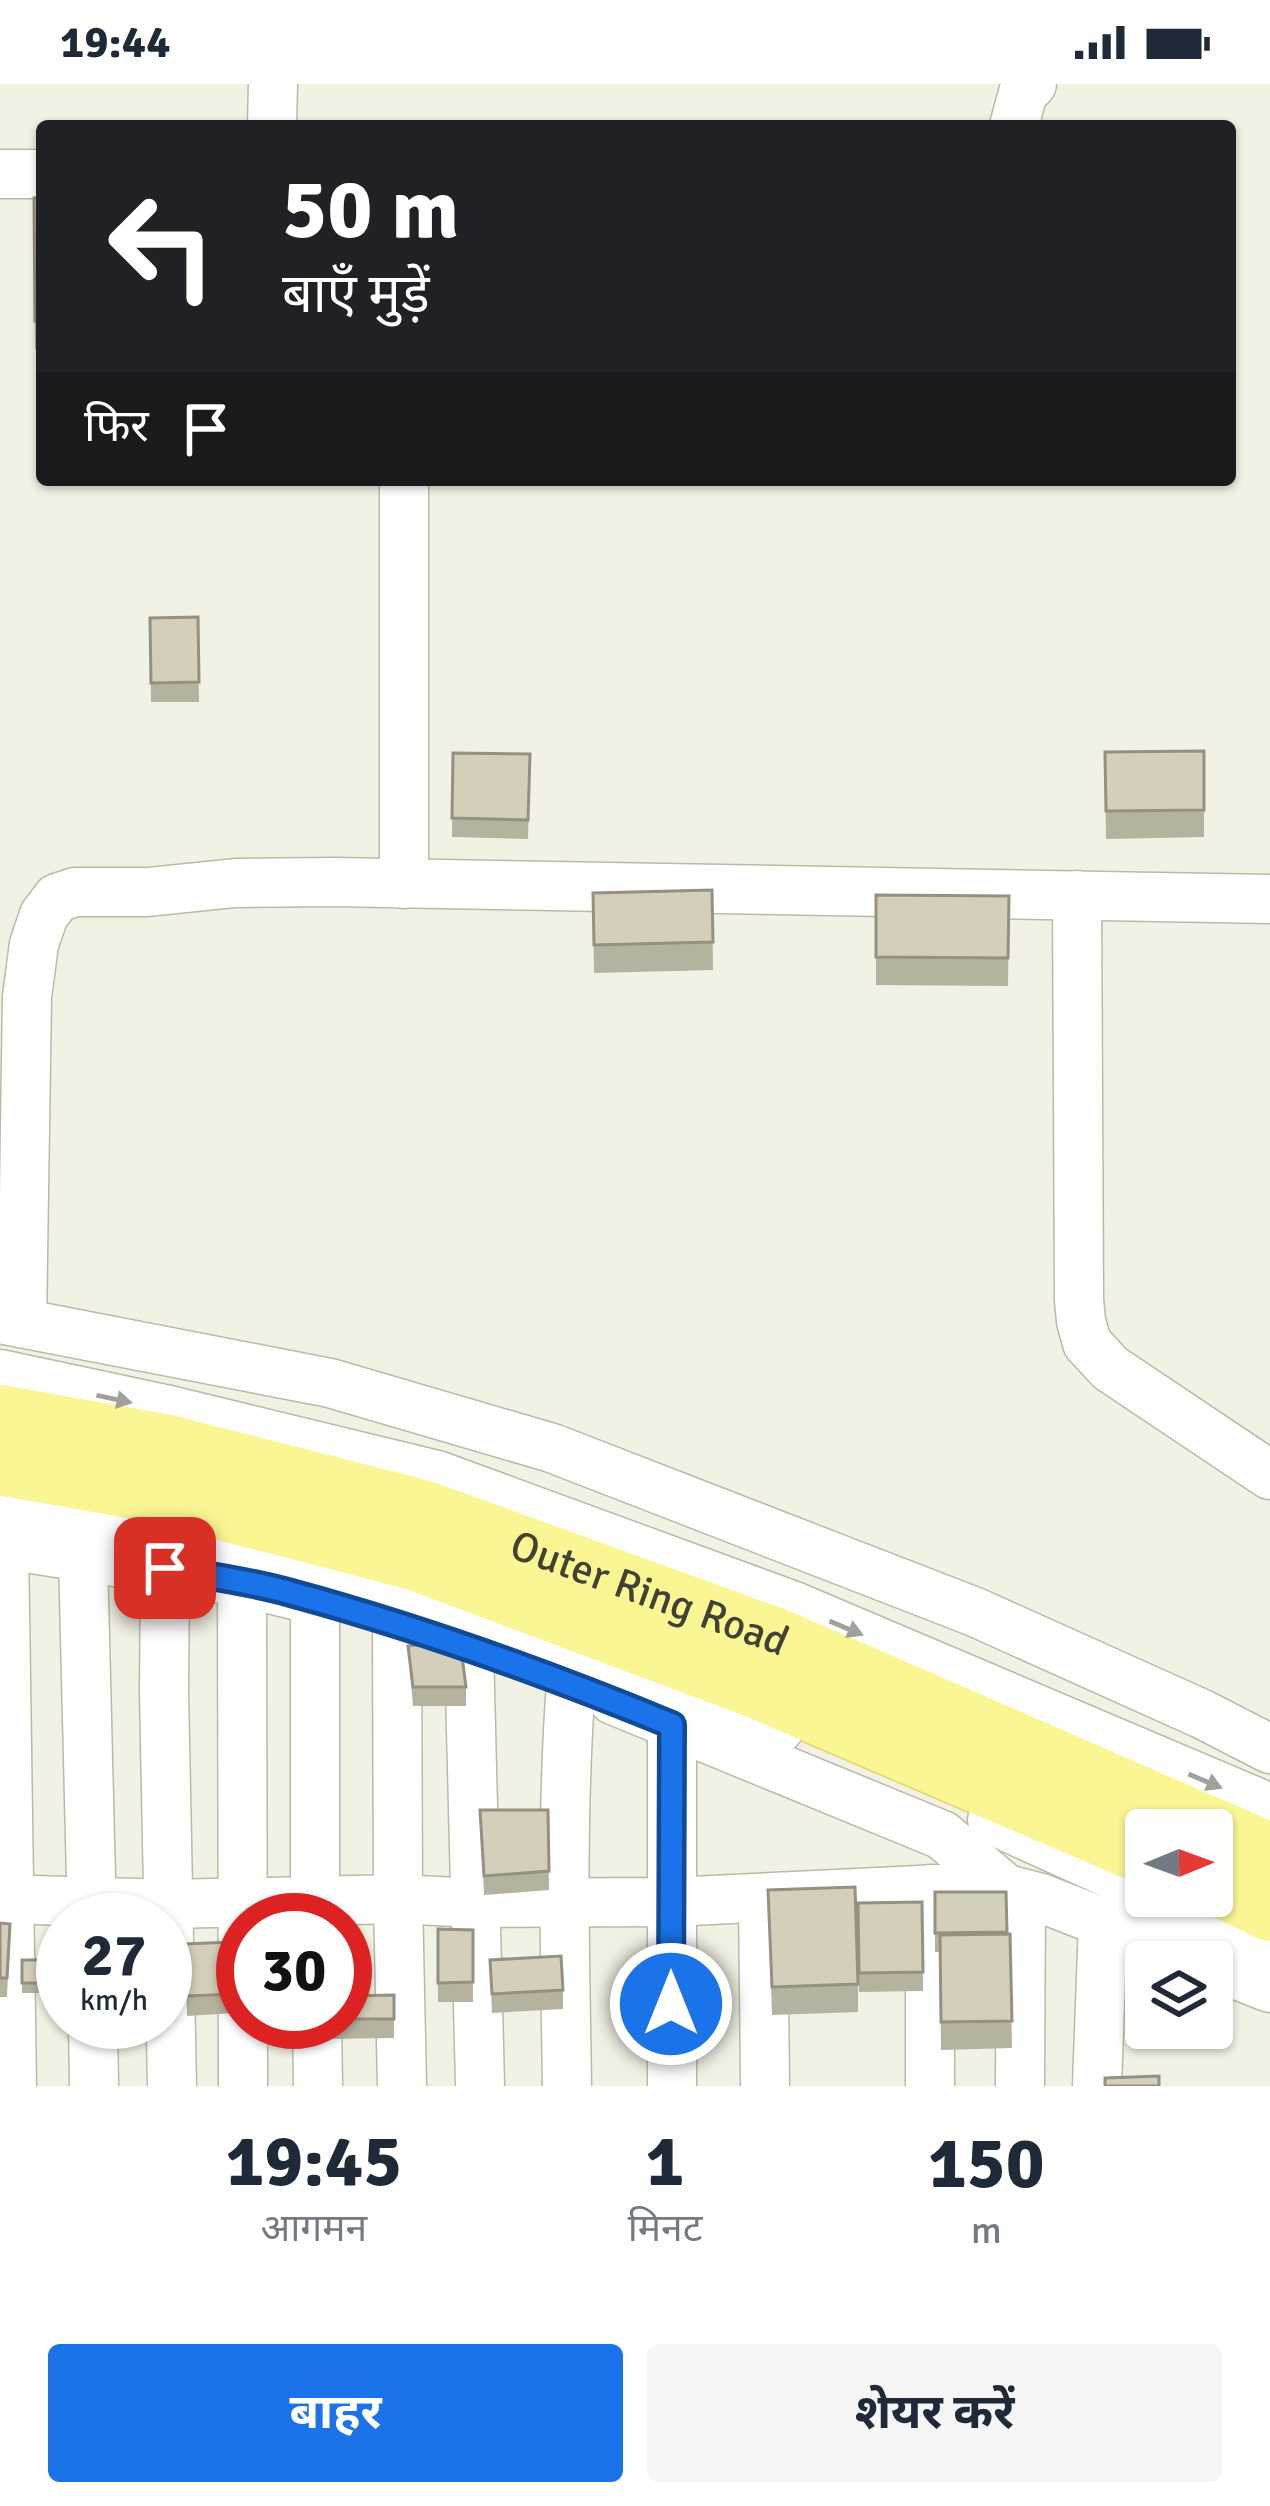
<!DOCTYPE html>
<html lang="hi">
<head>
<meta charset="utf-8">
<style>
  :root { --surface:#fff; --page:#f6f6f7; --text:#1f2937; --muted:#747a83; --accent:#1a73e8 }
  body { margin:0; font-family:Signika,"Noto Sans Devanagari",sans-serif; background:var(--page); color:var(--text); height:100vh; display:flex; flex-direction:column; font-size:45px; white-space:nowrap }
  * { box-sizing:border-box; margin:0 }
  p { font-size:39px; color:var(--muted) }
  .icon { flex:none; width:66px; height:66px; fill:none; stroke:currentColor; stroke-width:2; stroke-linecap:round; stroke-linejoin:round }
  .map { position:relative; height:2002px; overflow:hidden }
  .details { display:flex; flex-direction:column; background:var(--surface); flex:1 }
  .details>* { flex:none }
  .top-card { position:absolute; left:36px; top:36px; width:1200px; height:366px; border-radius:12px; box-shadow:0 3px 9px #0004; background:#202124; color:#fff; overflow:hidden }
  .needle { width:78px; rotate:89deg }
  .fabs { position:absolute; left:1125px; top:1725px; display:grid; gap:24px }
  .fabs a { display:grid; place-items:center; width:108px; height:108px; border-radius:12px; background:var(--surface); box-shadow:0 3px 9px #0004; font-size:60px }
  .speed { position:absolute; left:36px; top:1809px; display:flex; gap:24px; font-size:60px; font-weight:700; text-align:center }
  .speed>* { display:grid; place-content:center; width:156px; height:156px; border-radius:50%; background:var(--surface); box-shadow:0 3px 9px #0004; line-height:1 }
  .speed small { font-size:30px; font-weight:400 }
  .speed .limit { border:18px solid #d22; background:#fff; color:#111 }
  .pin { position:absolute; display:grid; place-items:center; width:102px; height:102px; color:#fff; margin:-51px; border-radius:24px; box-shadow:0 6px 18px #0006 }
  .me { position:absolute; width:132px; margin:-66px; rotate:0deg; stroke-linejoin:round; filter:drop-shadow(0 0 9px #0008) }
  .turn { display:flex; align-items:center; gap:42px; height:252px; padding:0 48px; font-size:54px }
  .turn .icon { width:156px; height:156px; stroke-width:2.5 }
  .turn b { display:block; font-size:84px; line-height:102px }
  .then { display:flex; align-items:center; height:114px; padding:0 48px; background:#0003; gap:24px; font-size:45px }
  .eta { display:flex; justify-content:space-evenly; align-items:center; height:204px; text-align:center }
  .eta b { font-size:72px; font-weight:700; line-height:84px }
  .action { display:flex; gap:24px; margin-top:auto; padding:24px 48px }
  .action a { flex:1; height:138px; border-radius:12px; background:var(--accent); color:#fff; font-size:48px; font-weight:700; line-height:138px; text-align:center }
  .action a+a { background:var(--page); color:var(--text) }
  .status { display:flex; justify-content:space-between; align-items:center; height:84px; padding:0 60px; background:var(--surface); direction:ltr }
  .status svg { height:33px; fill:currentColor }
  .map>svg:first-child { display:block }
</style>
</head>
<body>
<div class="status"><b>19:44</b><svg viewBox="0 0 49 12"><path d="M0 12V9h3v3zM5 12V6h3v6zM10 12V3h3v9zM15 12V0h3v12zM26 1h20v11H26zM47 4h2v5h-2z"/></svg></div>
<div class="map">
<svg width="1270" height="2002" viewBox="0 0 1270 2002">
  <rect width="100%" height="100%" fill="#f1f1e4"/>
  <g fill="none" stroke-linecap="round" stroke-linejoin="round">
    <g stroke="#bcbaa7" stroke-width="51">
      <g id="minor">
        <polyline points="272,42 273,0"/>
        <polyline points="1014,42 1023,9 1032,0"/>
        <polyline points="0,90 42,90"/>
        <polyline points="404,800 404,396"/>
        <polyline points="1077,811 1079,1216 1081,1237 1087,1259 1110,1284 1270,1391"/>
        <polyline points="0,1235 330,1299 552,1364 975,1528 1202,1630 1270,1665"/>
        <polyline points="22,1239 27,913 34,860 44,831 57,814 75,808 148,808 235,799 334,798 1270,815"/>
        <polyline points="0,1290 169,1326 437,1391 794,1522 1270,1724"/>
        <polyline points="0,1422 238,1461 524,1550 779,1645"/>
        <polyline points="0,1460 242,1498 314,1516"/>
        <polyline points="4,1460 12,2002"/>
        <polyline points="83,1473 92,1836"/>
        <polyline points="165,1485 164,1609 172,2002"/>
        <polyline points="242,1498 243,2002"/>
        <polyline points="397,1541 398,1815 402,2002"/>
        <polyline points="469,1565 480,2002"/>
        <polyline points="613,1616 942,1751 1006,1805"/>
        <polyline points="672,1641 672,2002"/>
        <polyline points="992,1736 1146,1806"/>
        <polyline points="930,1805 930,2002"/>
        <polyline points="1160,1812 1270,1865"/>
        <polyline points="763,1814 765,2002"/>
        <polyline points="0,1815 169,1820 398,1815 477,1819 670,1818 982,1803 1006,1805 1041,1814 1204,1878"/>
        <polyline points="315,1836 315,1516"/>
        <polyline points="1212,1881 1270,1904"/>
        <polyline points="93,1938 94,2002"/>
        <polyline points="317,1938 318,2002"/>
        <path d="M567 2002C565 1868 561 1733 571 1600"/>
        <polyline points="1020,2002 1021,1809"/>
        <polyline points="1097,2002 1103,1838"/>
      </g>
    </g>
    <g stroke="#dfd864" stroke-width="63">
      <g id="major">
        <path id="s1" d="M0 1331 164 1360 423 1426 776 1554 1270 1769"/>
        <polyline points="0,1381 151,1408 414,1476 758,1605 1146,1771"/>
        <polyline points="1212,1799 1270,1827"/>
      </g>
    </g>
    <use href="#minor" stroke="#fff" stroke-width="48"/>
    <use href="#major" stroke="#fbf694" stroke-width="60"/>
  </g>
  <g fill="#b5b2a0">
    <polygon points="34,114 42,114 42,265 35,265"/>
    <polygon points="198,533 199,618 151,618 150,534"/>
    <polygon points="1204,667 1204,753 1106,755 1105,668"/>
    <polygon points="453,669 530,670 528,755 452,753"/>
    <polygon points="712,806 713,886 594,889 593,809"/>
    <polygon points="876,811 1009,812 1008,902 876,901"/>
    <polygon points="408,1562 466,1603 466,1622 413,1622"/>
    <polygon points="480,1726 548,1726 549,1806 484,1811"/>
    <polygon points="768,1806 858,1900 858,1928 772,1931"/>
    <polygon points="935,1808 1007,1850 1010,1850 1012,1964 941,1966 940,1868 935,1868"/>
    <polygon points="922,1818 923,1907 859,1908 858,1819"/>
    <polygon points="0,1839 10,1840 7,1913 0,1913"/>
    <polygon points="438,1845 473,1846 473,1918 438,1918"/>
    <polygon points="185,1860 235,1910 235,1929 187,1932"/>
    <polygon points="22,1876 50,1876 51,1909 22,1909"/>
    <polygon points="490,1876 563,1906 563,1925 492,1929"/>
    <polygon points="394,1911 394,1954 325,1955 325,1938 345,1938 345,1912"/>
  </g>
  <g fill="#d3cfba" stroke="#949182" stroke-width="3">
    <polygon points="34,114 42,114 42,237 35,237"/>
    <polygon points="198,533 199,598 151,599 150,534"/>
    <polygon points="1204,667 1204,726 1106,727 1105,668"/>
    <polygon points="453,669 530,670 528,736 452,734"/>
    <polygon points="712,806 713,858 594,861 593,809"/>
    <polygon points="876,811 1009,812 1008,874 876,873"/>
    <polygon points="460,1556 466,1603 413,1603 408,1562"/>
    <polygon points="480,1726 548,1726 549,1787 484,1792"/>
    <polygon points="855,1803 858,1900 772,1903 768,1806"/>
    <polygon points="935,1808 1006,1808 1007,1848 935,1849"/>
    <polygon points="922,1818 923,1888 859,1889 858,1819"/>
    <polygon points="0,1839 10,1840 7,1894 0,1894"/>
    <polygon points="438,1845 473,1846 473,1898 438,1899"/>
    <polygon points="1010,1850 1012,1937 941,1938 940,1851"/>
    <polygon points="232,1858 235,1910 187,1912 185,1860"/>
    <polygon points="561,1872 563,1906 492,1910 490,1876"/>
    <polygon points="22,1876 50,1876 51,1899 22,1899"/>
    <polygon points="394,1911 394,1935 345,1935 345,1912"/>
    <polygon points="1159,1992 1159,2002 1105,2002 1105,1994"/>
  </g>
  <defs><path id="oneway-solid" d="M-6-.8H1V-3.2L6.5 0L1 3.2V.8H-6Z" transform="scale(3)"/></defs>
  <g fill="#a1a09a">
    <use href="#oneway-solid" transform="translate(114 1315) rotate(12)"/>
    <use href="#oneway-solid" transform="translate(846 1544) rotate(23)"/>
    <use href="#oneway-solid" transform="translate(1205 1697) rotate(23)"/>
  </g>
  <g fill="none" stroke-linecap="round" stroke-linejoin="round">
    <g stroke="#114b97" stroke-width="30">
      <path id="route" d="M165 1484C207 1492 250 1497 291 1509 420 1544 548 1590 672 1641L671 1920"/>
    </g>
    <use href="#route" stroke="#1a73e8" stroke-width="21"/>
  </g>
  <g text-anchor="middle" stroke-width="12" stroke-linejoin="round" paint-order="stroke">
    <g font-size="42" fill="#434134" stroke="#fff">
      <text dy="15" stroke="none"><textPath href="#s1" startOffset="675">Outer Ring Road</textPath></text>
    </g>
  </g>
</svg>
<div class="fabs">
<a><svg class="needle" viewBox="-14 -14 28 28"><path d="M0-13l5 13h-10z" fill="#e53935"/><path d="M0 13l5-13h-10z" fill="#747a83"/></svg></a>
<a><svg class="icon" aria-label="layers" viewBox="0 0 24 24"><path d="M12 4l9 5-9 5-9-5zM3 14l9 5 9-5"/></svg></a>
</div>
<div class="speed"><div>27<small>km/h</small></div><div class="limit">30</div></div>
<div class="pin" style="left:165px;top:1484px;background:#d93025"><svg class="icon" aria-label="arrive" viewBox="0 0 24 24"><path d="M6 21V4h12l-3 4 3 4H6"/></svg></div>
<svg class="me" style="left:671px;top:1920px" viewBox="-20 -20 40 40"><circle r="17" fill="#1a73e8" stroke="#fff" stroke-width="3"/><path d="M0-11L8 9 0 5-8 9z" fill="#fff"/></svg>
<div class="top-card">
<div class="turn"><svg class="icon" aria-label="left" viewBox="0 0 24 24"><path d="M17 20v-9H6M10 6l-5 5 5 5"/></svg><div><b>50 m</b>बाएँ मुड़ें</div></div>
<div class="then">फिर<svg class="icon" aria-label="arrive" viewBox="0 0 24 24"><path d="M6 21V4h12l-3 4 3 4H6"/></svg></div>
</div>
</div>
<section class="details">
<div class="eta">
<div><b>19:45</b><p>आगमन</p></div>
<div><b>1</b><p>मिनट</p></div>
<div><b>150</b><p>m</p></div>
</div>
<div class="action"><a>बाहर</a><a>शेयर करें</a></div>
</section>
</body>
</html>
